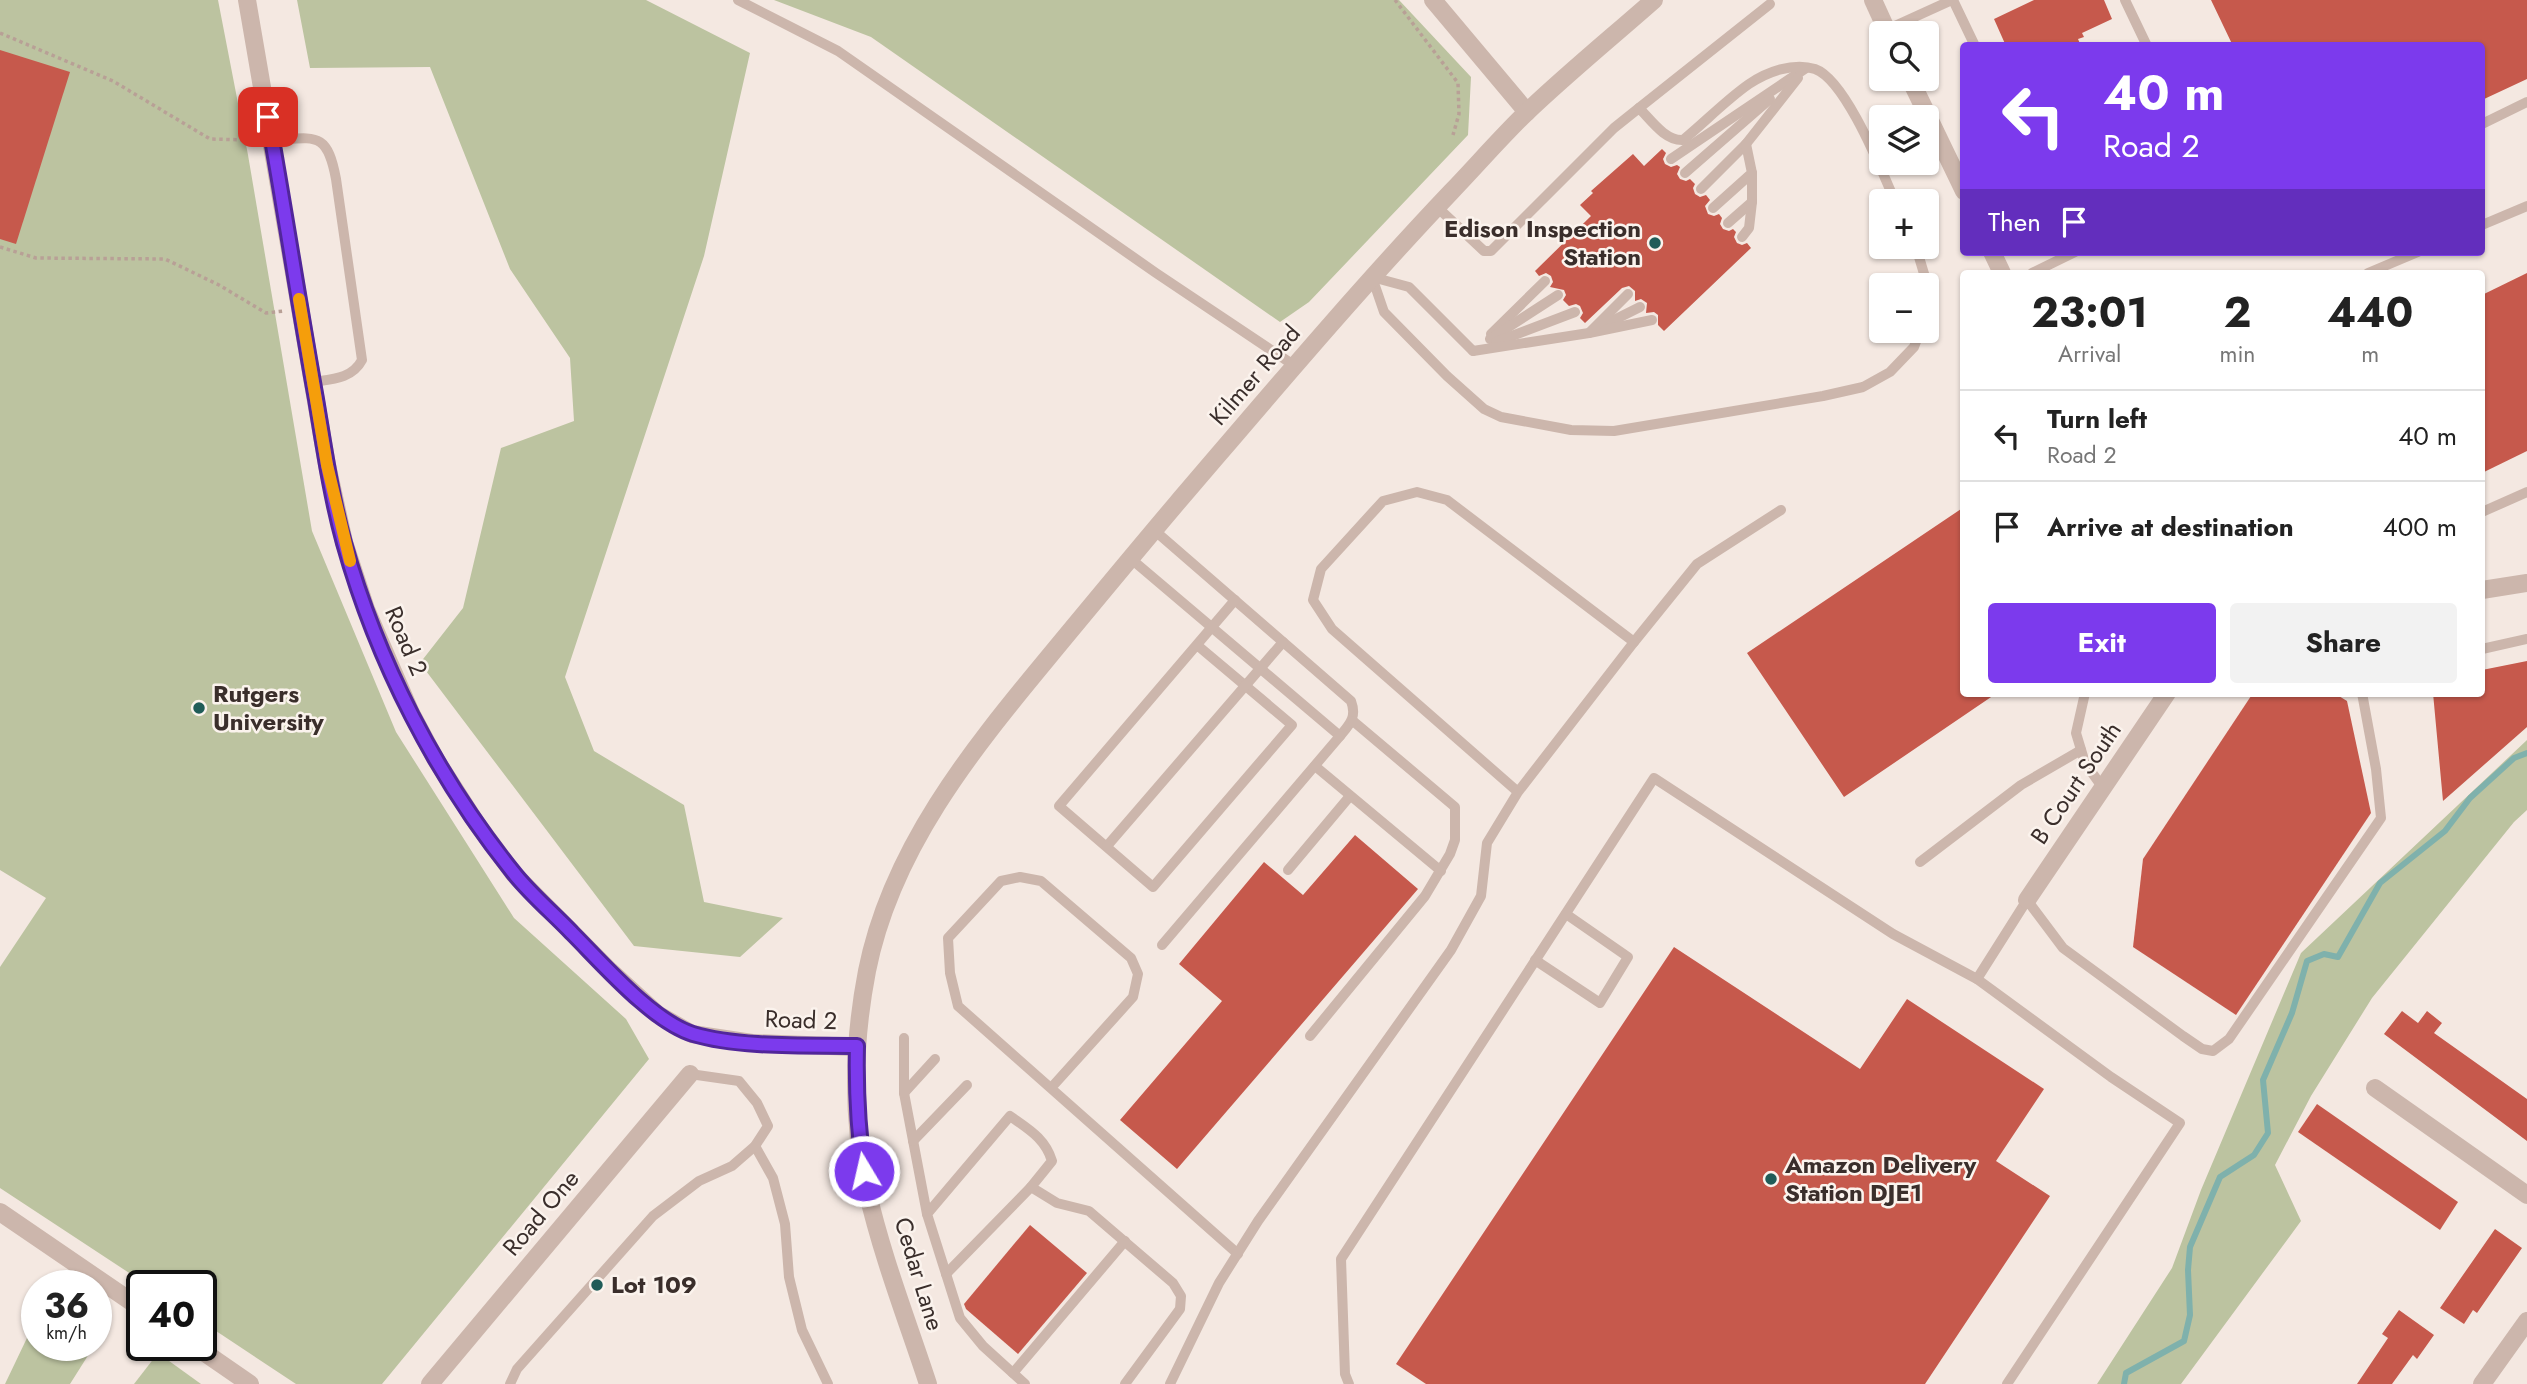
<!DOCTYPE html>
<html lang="en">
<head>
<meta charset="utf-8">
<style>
  :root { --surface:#fff; --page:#f2f2f2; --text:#222; --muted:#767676; --line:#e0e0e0; --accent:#7c3aed }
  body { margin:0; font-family:Jost,sans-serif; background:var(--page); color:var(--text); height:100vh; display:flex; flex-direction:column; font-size:26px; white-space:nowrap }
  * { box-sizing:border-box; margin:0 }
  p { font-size:23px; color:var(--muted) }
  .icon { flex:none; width:38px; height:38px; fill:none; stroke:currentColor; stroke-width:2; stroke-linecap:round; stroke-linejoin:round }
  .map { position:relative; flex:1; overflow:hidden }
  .panel { position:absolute; left:1960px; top:270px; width:525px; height:427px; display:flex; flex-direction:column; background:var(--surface); border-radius:7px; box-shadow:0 2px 5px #0004 }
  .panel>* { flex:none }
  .top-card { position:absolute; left:1960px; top:42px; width:525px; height:214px; border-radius:7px; box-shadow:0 2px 5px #0004; background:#7c3aed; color:#fff; overflow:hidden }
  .buttons { position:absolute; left:1869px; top:21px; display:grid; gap:14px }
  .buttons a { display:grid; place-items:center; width:70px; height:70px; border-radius:7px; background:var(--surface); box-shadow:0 2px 5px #0004; font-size:35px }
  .speed { position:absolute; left:21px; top:1270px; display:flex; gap:14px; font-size:35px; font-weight:700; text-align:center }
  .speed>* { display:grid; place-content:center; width:91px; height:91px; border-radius:50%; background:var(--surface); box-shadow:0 2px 5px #0004; line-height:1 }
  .speed small { font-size:18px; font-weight:400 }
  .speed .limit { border:4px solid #111; border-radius:10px; background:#fff; color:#111 }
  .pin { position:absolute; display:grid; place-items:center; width:60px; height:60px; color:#fff; margin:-30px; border-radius:14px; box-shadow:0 4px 10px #0006 }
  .me { position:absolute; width:77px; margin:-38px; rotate:351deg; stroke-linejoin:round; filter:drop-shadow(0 0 5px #0008) }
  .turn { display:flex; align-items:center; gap:24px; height:147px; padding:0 28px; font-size:32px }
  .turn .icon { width:91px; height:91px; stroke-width:2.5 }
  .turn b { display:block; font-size:49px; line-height:60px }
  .then { display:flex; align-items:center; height:66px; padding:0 28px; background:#0003; gap:14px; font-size:26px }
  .eta { display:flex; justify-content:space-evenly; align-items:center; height:119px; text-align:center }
  .eta b { font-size:42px; font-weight:700; line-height:49px }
  .action { display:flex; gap:14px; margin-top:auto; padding:14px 28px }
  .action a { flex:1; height:80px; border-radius:7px; background:var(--accent); color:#fff; font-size:28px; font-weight:700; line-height:80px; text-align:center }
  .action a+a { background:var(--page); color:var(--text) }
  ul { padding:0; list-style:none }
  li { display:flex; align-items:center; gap:21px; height:91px; padding:0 28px; border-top:2px solid var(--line) }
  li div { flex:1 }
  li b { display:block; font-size:26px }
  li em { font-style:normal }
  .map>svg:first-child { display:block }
</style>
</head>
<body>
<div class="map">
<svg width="2527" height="1384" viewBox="0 0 2527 1384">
  <rect width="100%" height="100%" fill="#f4e8e1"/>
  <g fill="#bcc3a0">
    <polygon points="0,0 218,0 248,155 312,531 396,732 514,918 626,1019 649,1059 382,1384 296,1384 201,1321 201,1286 149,1286 0,1188 0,967 46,898 0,870"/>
    <polygon points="297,0 646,0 750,53 704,256 565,677 594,751 684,805 704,902 783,918 740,957 634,946 420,663 463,608 501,448 574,421 570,358 510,269 430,67 310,68"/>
    <polygon points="774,0 1399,0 1471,77 1468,135 1309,302 1280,322 871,37"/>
    <polygon points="2527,740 2527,810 2514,822 2372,998 2311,1096 2275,1165 2301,1221 2181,1384 2097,1384 2172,1268 2201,1190 2301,953"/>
    <polygon points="37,1317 37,1346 94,1346 70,1384 5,1384"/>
    <polygon points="158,1353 201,1384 134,1384"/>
  </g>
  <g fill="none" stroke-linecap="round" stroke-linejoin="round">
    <polyline stroke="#7fb1ac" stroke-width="6" points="2124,1384 2126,1373 2184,1341 2190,1315 2188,1270 2190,1247 2220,1177 2254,1155 2268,1133 2263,1080 2292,1013 2307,961 2324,954 2338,957 2380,883 2445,831 2470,798 2514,758 2527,753"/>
  </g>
  <g fill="#c6594c">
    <polygon points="2034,0 2104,0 2112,19 2082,33 2084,37 2078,39 2081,46 2006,46 1994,19"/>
    <polygon points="2211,0 2527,0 2527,79 2482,100 2482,46 2233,46"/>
    <polygon points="0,50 70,72 16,244 0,239"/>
    <polygon points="1662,149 1666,153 1663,159 1665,164 1671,167 1677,165 1680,167 1677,174 1680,179 1686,181 1690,179 1695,184 1693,188 1695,194 1700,197 1706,195 1710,200 1705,206 1708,214 1714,216 1719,214 1722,218 1720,224 1723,229 1729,231 1733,229 1736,232 1734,237 1737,243 1742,245 1747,243 1751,248 1664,331 1658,325 1658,315 1654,312 1646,313 1647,303 1641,299 1635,301 1635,291 1629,286 1622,288 1585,323 1580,318 1583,313 1580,306 1576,304 1569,306 1563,300 1566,295 1564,290 1550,287 1553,282 1551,276 1546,273 1539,276 1535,271 1591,216 1580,205 1593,193 1591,191 1633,154 1644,166"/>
    <polygon points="2527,273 2527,451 2482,473 2482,295"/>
    <polygon points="1964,507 1964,693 1997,693 1844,797 1747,653"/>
    <polygon points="2527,661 2527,727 2443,801 2433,693 2482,693 2482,670"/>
    <polygon points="2253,693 2334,693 2347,701 2371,813 2236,1015 2133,947 2143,859"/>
    <polygon points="1355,835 1418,889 1177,1169 1120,1120 1222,1001 1179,964 1264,862 1303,895"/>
    <polygon points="1674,947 1860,1069 1907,999 2044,1089 1996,1161 2050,1196 1925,1384 1426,1384 1396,1364"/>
    <polygon points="2402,1011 2418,1023 2427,1011 2442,1023 2434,1033 2527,1099 2527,1141 2384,1034"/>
    <polygon points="2317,1104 2458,1202 2440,1230 2298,1132"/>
    <polygon points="1030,1225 1087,1273 1018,1354 966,1309 964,1304"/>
    <polygon points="2495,1229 2522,1248 2477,1313 2473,1310 2464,1324 2440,1308"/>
    <polygon points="2399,1310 2434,1335 2417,1359 2413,1355 2392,1384 2357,1384 2388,1338 2382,1334"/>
  </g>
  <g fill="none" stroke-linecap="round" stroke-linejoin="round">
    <g stroke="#b8a096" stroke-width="3.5" stroke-dasharray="3.5 3.5" stroke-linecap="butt">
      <polyline points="1395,0 1458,83 1459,114 1453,135"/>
      <polyline points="0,33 113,81 210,139 252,140"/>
      <polyline points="0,247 36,258 165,259 219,285 266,313 284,311"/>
    </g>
    <g stroke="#ccb6ac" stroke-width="10">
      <polyline points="738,0 838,51 1156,273 1295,366"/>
      <polyline points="1953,0 1975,46"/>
      <polyline points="2125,0 2147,46"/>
      <polyline points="1886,30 1952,0"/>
      <polyline points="1639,108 1770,4"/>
      <polyline points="2482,124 2527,102"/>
      <path d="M272 140C315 138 327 130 336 179L362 360C352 379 332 379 312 382"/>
      <polyline points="1671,159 1806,68"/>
      <polyline points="1685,173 1770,99"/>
      <polyline points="1701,189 1746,144 1798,78"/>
      <path d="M1437 207 1484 251H1491L1614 128 1639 108C1651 120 1665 141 1683 140 1705 122 1726 100 1749 84 1767 72 1793 62 1815 69 1846 80 1882 172 1895 201"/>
      <polyline points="1713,208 1752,173 1746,144"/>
      <polyline points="1728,223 1752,202 1752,173"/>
      <polyline points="2482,225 2527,206"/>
      <polyline points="1742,237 1749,228 1752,202"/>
      <polyline points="1916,247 1928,287 1927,304"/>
      <polyline points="2032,273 2075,252"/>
      <polyline points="2368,273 2418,252"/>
      <polyline points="1372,277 1384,312 1447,376 1484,409 1501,417 1571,430 1614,431 1823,396 1863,387 1890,372 1914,347 1920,331"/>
      <polyline points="1372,277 1409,287 1473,351"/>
      <polyline points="1602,326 1640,307"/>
      <polyline points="1589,333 1652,320"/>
      <polyline points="1491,334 1545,281"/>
      <polyline points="1490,339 1558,295"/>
      <polyline points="1496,342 1575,312"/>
      <polyline points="1473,351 1589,333 1628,294"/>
      <polyline points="2482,512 2527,492"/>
      <path d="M1130 558 1340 736C1350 724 1357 717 1351 701L1154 530"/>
      <polyline points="1634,642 1697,564 1781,510"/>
      <polyline points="1197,645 1292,725 1153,887 1059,806 1235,600"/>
      <polyline points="2482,649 2527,639"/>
      <polyline points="2085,693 2076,733 2085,763 2103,788"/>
      <polyline points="1315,766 1441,871"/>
      <polyline points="1107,846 1283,642"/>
      <polyline points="1920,862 2021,785 2081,750"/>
      <polyline points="1288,870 1350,796"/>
      <polyline points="1162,945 1340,736"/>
      <polyline points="1535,960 1600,1003 1628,957 1566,914"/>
      <polyline points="1977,979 2027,900 2063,948 2183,1036 2202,1049 2213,1051 2229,1039 2381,818 2376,769 2362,693"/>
      <polyline points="1310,1036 1425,896 1450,854 1455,840 1455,807 1353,721"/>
      <polyline points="904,1038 904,1093 927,1214"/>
      <polyline points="1051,1088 1133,997 1138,974 1131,958 1041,881 1020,877 1001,881 948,938 950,973 958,1006 1238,1254"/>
      <polyline points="904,1093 935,1059"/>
      <polyline points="913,1141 967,1085"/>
      <polyline points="755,1146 773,1178 785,1224 789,1277 802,1330 828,1384"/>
      <polyline points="946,1274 1031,1187"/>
      <polyline points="1013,1373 1125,1241"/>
      <polyline points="510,1384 517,1369 653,1216 699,1181 732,1166 755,1146 768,1126 757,1103 739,1081 690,1074"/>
      <path d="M1025 1384 983 1346 960 1318 927 1214 1010 1116C1028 1129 1045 1138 1052 1161L1031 1187 1057 1203 1089 1211 1173 1283 1181 1296 1180 1309 1125 1384"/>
      <polyline points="1170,1384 1219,1283 1258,1221 1451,950 1481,896 1487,843 1518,792 1634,642 1447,500 1417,492 1383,501 1321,569 1313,600 1332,629 1518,792"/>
      <polyline points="1349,1384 1345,1374 1341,1259 1654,778 1893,934 1977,979 2111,1077 2180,1123 2007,1384"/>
    </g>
    <g stroke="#ccb6ac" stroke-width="18">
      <polyline points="247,0 327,465 344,542 366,609 411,713 436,760 477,824 514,874 610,971 657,1014 692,1034 752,1043 857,1047"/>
      <polyline points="1433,0 1527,112"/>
      <polyline points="2027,900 2167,693"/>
      <polyline points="2375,1088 2527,1195"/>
      <polyline points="0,1212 142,1309"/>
      <polyline points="195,1346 250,1384"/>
      <polyline points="430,1384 690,1074"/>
      <polyline points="2482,1384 2527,1321"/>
    </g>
    <g stroke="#ccb6ac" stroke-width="18">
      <polyline points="1873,0 1888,33"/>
      <polyline points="1910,79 1964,191"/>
      <polyline points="1992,252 2002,273"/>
      <polyline points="2482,590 2527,583"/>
      <path d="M928 1384C907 1320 882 1256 867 1190 852 1118 853 1043 867 971 891 850 970 752 1047 659 1090 607 1133 555 1177 503 1267 398 1356 292 1451 192 1477 165 1501 137 1527 112 1568 73 1612 37 1654 0"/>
    </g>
  </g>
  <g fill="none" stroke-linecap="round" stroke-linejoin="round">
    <g stroke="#51269a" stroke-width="18">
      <path id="route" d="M268 117C285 211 299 305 316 399 324 447 331 496 344 543 377 661 436 776 513 872 530 894 553 913 572 933 603 964 652 1021 693 1034 740 1048 808 1045 857 1046 856 1089 858 1129 864 1171"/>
    </g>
    <use href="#route" stroke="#7c3aed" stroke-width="12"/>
    <polyline stroke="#f59e0b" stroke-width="12" points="299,299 327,465 350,561"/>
  </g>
  <g fill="#205c58" stroke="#fbf3ed" stroke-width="2.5">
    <circle cx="1655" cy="243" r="7"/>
    <circle cx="199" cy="708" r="7"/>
    <circle cx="1771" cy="1179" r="7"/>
    <circle cx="597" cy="1285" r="7"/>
  </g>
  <g text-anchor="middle" stroke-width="5" stroke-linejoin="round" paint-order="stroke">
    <g font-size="24" font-weight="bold" fill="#3a2e2b" stroke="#fbf3ed" text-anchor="start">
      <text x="1641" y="237" text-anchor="end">Edison Inspection<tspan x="1641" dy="28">Station</tspan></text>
      <text x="213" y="702">Rutgers<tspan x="213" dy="28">University</tspan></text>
      <text x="1785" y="1173">Amazon Delivery<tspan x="1785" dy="28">Station DJE1</tspan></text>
      <text x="611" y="1293">Lot 109</text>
    </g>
    <g font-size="24" fill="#3a2e2b" stroke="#fbf3ed">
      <text transform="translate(1255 375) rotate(-49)" y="8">Kilmer Road</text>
      <text transform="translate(406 641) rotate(67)" y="8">Road 2</text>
      <text transform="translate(2076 783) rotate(-56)" y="8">B Court South</text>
      <text transform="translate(801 1020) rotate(2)" y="8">Road 2</text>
      <text transform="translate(541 1213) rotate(-50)" y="8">Road One</text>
      <text transform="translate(919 1274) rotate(73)" y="8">Cedar Lane</text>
    </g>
  </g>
</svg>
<div class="buttons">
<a><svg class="icon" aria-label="search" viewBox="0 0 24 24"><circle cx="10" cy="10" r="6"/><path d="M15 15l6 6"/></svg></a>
<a><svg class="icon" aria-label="layers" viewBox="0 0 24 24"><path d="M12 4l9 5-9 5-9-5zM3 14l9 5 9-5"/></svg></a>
<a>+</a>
<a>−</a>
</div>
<div class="speed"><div>36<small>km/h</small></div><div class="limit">40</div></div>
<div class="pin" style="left:268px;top:117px;background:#d93025"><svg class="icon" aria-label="arrive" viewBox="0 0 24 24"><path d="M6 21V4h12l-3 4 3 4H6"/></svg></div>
<svg class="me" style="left:864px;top:1171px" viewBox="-20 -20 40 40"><circle r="17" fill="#7c3aed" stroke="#fff" stroke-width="3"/><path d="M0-11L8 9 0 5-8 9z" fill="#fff"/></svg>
<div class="top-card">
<div class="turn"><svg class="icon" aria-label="left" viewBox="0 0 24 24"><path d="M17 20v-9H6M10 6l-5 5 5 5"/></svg><div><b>40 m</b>Road 2</div></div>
<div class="then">Then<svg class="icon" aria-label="arrive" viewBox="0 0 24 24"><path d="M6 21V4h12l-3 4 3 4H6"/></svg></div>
</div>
<section class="panel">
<div class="eta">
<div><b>23:01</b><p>Arrival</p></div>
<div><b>2</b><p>min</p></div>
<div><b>440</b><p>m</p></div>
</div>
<ul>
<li><svg class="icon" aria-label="left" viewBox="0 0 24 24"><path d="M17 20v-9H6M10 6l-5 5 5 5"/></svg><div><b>Turn left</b><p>Road 2</p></div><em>40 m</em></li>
<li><svg class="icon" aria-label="arrive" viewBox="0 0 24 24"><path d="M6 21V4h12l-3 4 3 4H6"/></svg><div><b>Arrive at destination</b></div><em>400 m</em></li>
</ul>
<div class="action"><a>Exit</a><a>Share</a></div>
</section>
</div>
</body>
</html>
